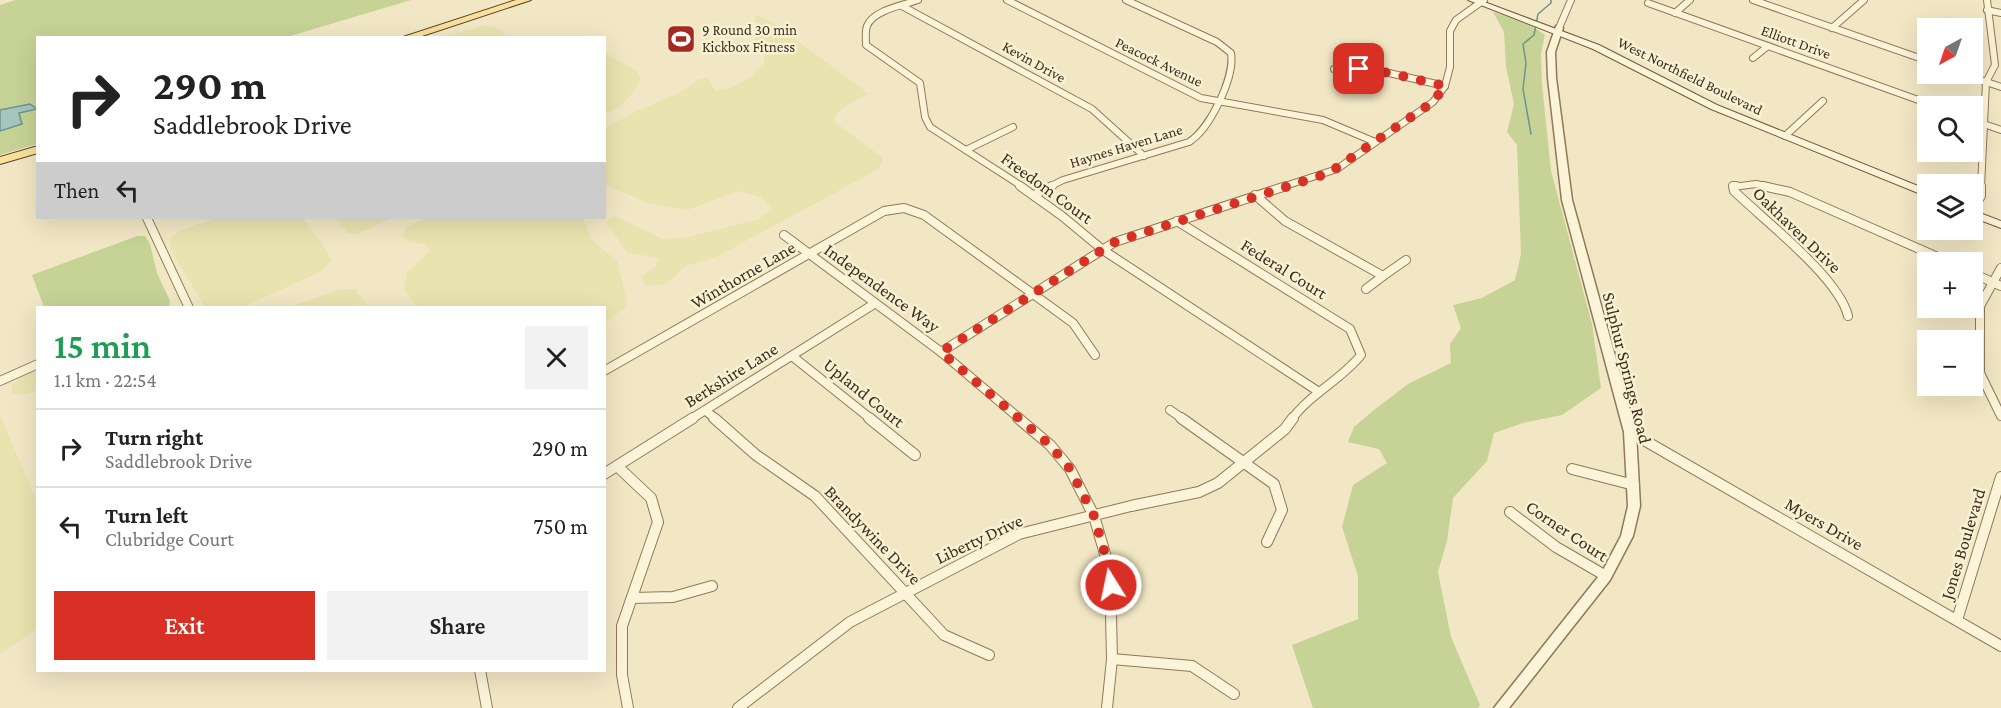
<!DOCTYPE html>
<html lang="en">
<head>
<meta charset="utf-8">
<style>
  :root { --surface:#fff; --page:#f2f2f2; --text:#222; --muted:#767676; --line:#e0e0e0; --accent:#d93025 }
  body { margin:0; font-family:"Crimson Pro",serif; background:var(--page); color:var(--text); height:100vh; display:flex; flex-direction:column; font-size:22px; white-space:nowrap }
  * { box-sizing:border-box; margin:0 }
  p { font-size:20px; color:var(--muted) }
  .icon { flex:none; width:33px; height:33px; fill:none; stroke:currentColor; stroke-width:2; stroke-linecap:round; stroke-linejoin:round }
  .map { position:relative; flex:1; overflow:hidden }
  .side { position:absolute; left:36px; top:306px; width:570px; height:366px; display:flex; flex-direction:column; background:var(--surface); border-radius:0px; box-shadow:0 6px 24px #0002 }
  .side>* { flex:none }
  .guide { position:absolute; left:36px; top:36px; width:570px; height:183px; border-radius:0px; box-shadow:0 6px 24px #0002; background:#fff; color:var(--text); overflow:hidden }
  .needle { width:39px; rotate:220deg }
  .controls { position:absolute; left:1917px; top:18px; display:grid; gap:12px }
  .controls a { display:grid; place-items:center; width:66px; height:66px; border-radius:0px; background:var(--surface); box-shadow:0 6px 24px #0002; font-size:30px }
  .pin { position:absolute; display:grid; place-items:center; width:51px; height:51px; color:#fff; margin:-26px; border-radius:12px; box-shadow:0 3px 9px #0006 }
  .me { position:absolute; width:66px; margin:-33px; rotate:350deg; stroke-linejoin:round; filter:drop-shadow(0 0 4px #0008) }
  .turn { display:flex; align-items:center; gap:21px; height:126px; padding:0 18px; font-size:27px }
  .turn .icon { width:78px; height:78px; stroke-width:2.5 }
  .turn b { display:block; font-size:42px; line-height:51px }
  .then { display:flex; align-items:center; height:57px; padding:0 18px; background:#0003; gap:12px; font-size:22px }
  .round { display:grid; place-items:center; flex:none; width:63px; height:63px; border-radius:0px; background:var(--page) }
  .headline { display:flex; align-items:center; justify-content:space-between; height:102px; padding:0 18px }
  h1 { font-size:36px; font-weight:600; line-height:45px; color:#1e9e55 }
  .cta { display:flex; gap:12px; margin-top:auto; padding:12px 18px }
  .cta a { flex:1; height:69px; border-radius:0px; background:var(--accent); color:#fff; font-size:24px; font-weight:600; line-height:69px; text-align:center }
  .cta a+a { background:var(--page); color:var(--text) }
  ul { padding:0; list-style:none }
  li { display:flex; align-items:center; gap:18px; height:78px; padding:0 18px; border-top:2px solid var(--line) }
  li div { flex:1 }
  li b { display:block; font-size:22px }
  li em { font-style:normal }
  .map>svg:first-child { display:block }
</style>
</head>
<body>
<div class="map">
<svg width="2001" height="708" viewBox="0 0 2001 708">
  <rect width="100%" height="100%" fill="#f2e7c4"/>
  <g fill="#e9e3b0">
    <polygon points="756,15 771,21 869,94 850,103 836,114 835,122 883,158 879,169 718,256 686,266 666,284 646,286 641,277 656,266 659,258 628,253 605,222 615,216 663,239 684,238 759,219 772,209 760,197 739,191 687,210 648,203 605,185 605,128 637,111 683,91 699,79 708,78 715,91 731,88 754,75 763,65 765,51 754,45"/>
    <polygon points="486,25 501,29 506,36 504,38 443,37"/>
    <polygon points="605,53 635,70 641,78 632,94 619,107 605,114"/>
    <polygon points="216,218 302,218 323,244 331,260 322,271 243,307 205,307 171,251 170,238 181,230"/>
    <polygon points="335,218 392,218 357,234 348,233"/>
    <polygon points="426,218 583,218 591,239 617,261 628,306 605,322 604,308 416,307 404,289 407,273 430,250 426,244 410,242 403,236 406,227"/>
    <polygon points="340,289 355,289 369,307 290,307"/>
    <polygon points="37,369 37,390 23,395 12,393 12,385 23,375"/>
    <polygon points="0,415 38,505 37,629 0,654"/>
  </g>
  <g fill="#c7d296">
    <polygon points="16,0 411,0 287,37 38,38 37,144 0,155 0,5"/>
    <polygon points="1493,12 1528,23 1545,35 1541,53 1542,84 1551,171 1592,324 1601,388 1562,415 1523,423 1494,433 1487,461 1453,498 1447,541 1438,572 1451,637 1480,705 1478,708 1313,708 1292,645 1358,619 1358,576 1342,527 1353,485 1387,463 1379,449 1348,442 1354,427 1374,410 1408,384 1451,363 1450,344 1461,328 1453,305 1482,298 1515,280 1521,254 1517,145 1507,132 1514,104 1506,67 1504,32"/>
    <polygon points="137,236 145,236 150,244 157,273 170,301 169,306 44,307 32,275"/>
  </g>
  <polygon fill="#a6c5be" stroke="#6c958d" stroke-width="1.5" points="30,104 37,109 19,113 22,124 0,131 0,110"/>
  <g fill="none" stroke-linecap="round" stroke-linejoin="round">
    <polyline stroke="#6c958d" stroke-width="1.5" points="1531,134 1523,89 1526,63 1523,44 1534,35 1538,14 1551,3 1551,0"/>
    <g stroke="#8f7958" stroke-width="8">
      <g id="minor-far2">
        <path d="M918 0C904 5 873 10 867 26 865 32 866 39 866 45L920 83 925 117 930 127 1023 187"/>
        <polyline points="1007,0 1201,98 1323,120 1375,142"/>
        <polyline points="1753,0 1928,61"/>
        <polyline points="1648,3 1935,106"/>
        <polyline points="902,6 1092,109 1144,156"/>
        <polyline points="1987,10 2001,13"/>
        <polyline points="1675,13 1690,0"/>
        <polyline points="1559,28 1571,0"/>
        <polyline points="1832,28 1864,0"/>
        <polyline points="1753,58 1768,46"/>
        <polyline points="1334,69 1389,73 1445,86"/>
        <polyline points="1963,74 2001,87"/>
        <polyline points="1972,120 2001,130"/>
        <polyline points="1785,136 1823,101"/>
        <polyline points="966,150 1013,127"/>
        <path d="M1049 187 1063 180 1189 142C1210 129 1235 77 1231 53L1217 42 1126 0"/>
        <polyline points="1282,187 1337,169 1433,102 1445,86 1450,67 1450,31 1456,20 1484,0"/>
        <polyline points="1733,187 1756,184 1770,187"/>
        <polyline points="1981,187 1986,82 1995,65 1987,0"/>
      </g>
    </g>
    <g stroke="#8f7958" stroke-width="10">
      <g id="minor-far1">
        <polyline points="1020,186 1062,216 1103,250 1319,392"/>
        <path d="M1736 186H1733L1734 191C1764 220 1839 278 1848 316"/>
        <polyline points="1763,186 1790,192 1949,262"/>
        <polyline points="1034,195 1052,186"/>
        <polyline points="1255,195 1285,221 1383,276 1406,260"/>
        <polyline points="1972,210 1981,196 1981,186"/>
        <polyline points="147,218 189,308"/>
        <path d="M1177 221 1350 329 1361 355C1341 380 1310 394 1292 419"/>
        <polyline points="784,235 941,352 1020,419"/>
        <polyline points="2001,268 1980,306 1980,373 2001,416"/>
        <polyline points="1972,273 2001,286"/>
        <polyline points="1366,289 1383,276"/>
        <polyline points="941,352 1115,242 1286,186"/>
        <polyline points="792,356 871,419"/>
        <polyline points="604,371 884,211 904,208 924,215 1073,323 1095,355"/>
        <polyline points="0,381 38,364"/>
        <polyline points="1170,410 1183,419"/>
        <polyline points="706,411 716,419"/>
        <polyline points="691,419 874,304"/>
      </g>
    </g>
    <g stroke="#8f7958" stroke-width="12">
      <g id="minor">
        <polyline points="714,418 756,455 815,496 944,635 989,655"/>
        <polyline points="869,418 915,455"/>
        <polyline points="1018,418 1050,445 1070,469 1094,516 1110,571 1112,659 1107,708"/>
        <polyline points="1181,418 1274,484 1282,510 1267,542"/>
        <polyline points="1630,432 2001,646"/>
        <polyline points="617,466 651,498 658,522 622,626 622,675 628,708"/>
        <polyline points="1572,469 1634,485"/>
        <polyline points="604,474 693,418"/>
        <polyline points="1510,512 1556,547 1606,576"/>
        <polyline points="632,598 673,597 712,586"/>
        <polyline points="1957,620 2001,477"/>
        <polyline points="1112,659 1192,666 1234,694"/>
        <polyline points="480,670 487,708"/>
        <polyline points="738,708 850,622 1019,534 1131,506 1199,492 1218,483 1285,429 1293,418"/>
      </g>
    </g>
    <g stroke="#8f7958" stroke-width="3">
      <polygon id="tertiary" points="1556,26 1563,28 1555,52 1556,78 1572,200 1636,432 1640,506 1633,536 1610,580 1509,708 1494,708 1602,572 1621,536 1628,506 1624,432 1562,200 1548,78 1547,52"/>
    </g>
    <g stroke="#715a3b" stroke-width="2">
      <g id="secondary">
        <polygon points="1468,0 1479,0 1599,45 1717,105 1928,190 1928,197 1711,109 1593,49"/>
        <polygon points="1972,210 2001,221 2001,228 1972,217"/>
      </g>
    </g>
    <g stroke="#5d462d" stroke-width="2">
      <g id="primary">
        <polygon points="516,0 531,0 416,38 400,38"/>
        <polygon points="38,146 38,153 0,164 0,157"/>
      </g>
    </g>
    <use href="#minor-far2" stroke="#fcf4d8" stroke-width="6"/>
    <use href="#minor-far1" stroke="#fcf4d8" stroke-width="8"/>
    <use href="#minor" stroke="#fcf4d8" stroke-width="10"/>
    <use href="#tertiary" fill="#fcf4d8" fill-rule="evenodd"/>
    <use href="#secondary" fill="#fcf4d8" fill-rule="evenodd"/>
    <use href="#primary" fill="#f9e199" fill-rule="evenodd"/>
  </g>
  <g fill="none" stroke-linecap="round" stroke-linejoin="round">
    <polyline stroke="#d93025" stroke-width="10" stroke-dasharray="0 18" points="1111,585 1110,571 1094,516 1070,469 1050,445 941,352 1115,242 1329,173 1433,102 1445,86 1389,73 1359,69"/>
  </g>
  <defs>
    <g id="stadium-square" transform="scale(1.5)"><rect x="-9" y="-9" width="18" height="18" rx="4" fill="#a42922" stroke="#f9f1d4"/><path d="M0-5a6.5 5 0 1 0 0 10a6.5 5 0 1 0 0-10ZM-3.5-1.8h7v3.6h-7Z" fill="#fff"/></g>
  </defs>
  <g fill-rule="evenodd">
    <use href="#stadium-square" x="681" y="39"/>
  </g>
  <g text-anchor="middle" stroke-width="5" stroke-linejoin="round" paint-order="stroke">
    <g font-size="15" fill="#3e2f1d" stroke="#f9f1d4" text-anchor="start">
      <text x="702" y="35">9 Round 30 min<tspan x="702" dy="17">Kickbox Fitness</tspan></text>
    </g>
    <g font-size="15" fill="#3e2f1d" stroke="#f9f1d4">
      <text transform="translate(1796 42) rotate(20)" y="5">Elliott Drive</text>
      <text transform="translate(1034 62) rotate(29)" y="5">Kevin Drive</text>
      <text transform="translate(1159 62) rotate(26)" y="5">Peacock Avenue</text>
      <text transform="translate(1690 76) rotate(26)" y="5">West Northfield Boulevard</text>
      <text transform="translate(1126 146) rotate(-17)" y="5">Haynes Haven Lane</text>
    </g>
    <g font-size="18" fill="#3e2f1d" stroke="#f9f1d4">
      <text transform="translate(1047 188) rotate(36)" y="6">Freedom Court</text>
      <text transform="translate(1797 230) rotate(44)" y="6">Oakhaven Drive</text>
      <text transform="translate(1284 269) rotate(32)" y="6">Federal Court</text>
      <text transform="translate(743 275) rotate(-30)" y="6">Winthorne Lane</text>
      <text transform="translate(882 288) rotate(36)" y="6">Independence Way</text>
      <text transform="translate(1627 368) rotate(76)" y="6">Sulphur Springs Road</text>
      <text transform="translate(731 375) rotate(-32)" y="6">Berkshire Lane</text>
      <text transform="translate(864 393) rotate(39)" y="6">Upland Court</text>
      <text transform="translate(1824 524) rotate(30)" y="6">Myers Drive</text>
      <text transform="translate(1567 531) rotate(34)" y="6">Corner Court</text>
      <text transform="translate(873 535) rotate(46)" y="6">Brandywine Drive</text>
      <text transform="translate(979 539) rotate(-25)" y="6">Liberty Drive</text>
      <text transform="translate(1963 544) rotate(-73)" y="6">Jones Boulevard</text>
    </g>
  </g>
</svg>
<div class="controls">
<a><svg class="needle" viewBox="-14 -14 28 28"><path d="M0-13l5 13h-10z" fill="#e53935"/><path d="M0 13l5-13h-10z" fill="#767676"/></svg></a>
<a><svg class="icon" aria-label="search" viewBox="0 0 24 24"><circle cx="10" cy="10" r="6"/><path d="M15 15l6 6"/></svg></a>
<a><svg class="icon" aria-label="layers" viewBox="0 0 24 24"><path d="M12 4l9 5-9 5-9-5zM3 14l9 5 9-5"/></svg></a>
<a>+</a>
<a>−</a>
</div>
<div class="pin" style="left:1359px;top:69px;background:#d93025"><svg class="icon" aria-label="arrive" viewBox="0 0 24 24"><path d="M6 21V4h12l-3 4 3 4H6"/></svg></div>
<svg class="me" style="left:1111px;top:585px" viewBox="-20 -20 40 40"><circle r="17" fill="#d93025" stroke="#fff" stroke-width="3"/><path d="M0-11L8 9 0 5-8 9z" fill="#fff"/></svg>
<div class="guide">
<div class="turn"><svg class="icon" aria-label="right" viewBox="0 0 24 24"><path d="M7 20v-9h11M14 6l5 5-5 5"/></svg><div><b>290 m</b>Saddlebrook Drive</div></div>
<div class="then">Then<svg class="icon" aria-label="left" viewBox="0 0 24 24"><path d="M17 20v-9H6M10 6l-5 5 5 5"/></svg></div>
</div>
<section class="side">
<div class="headline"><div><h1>15 min</h1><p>1.1 km · 22:54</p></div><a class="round"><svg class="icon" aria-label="close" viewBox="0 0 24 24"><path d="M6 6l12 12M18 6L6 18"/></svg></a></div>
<ul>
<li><svg class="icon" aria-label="right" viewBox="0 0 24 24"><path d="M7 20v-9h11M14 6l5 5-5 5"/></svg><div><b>Turn right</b><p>Saddlebrook Drive</p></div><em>290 m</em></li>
<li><svg class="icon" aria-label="left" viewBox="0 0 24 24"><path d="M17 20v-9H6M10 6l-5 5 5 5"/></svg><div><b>Turn left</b><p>Clubridge Court</p></div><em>750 m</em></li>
</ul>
<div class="cta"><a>Exit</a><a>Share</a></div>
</section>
</div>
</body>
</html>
